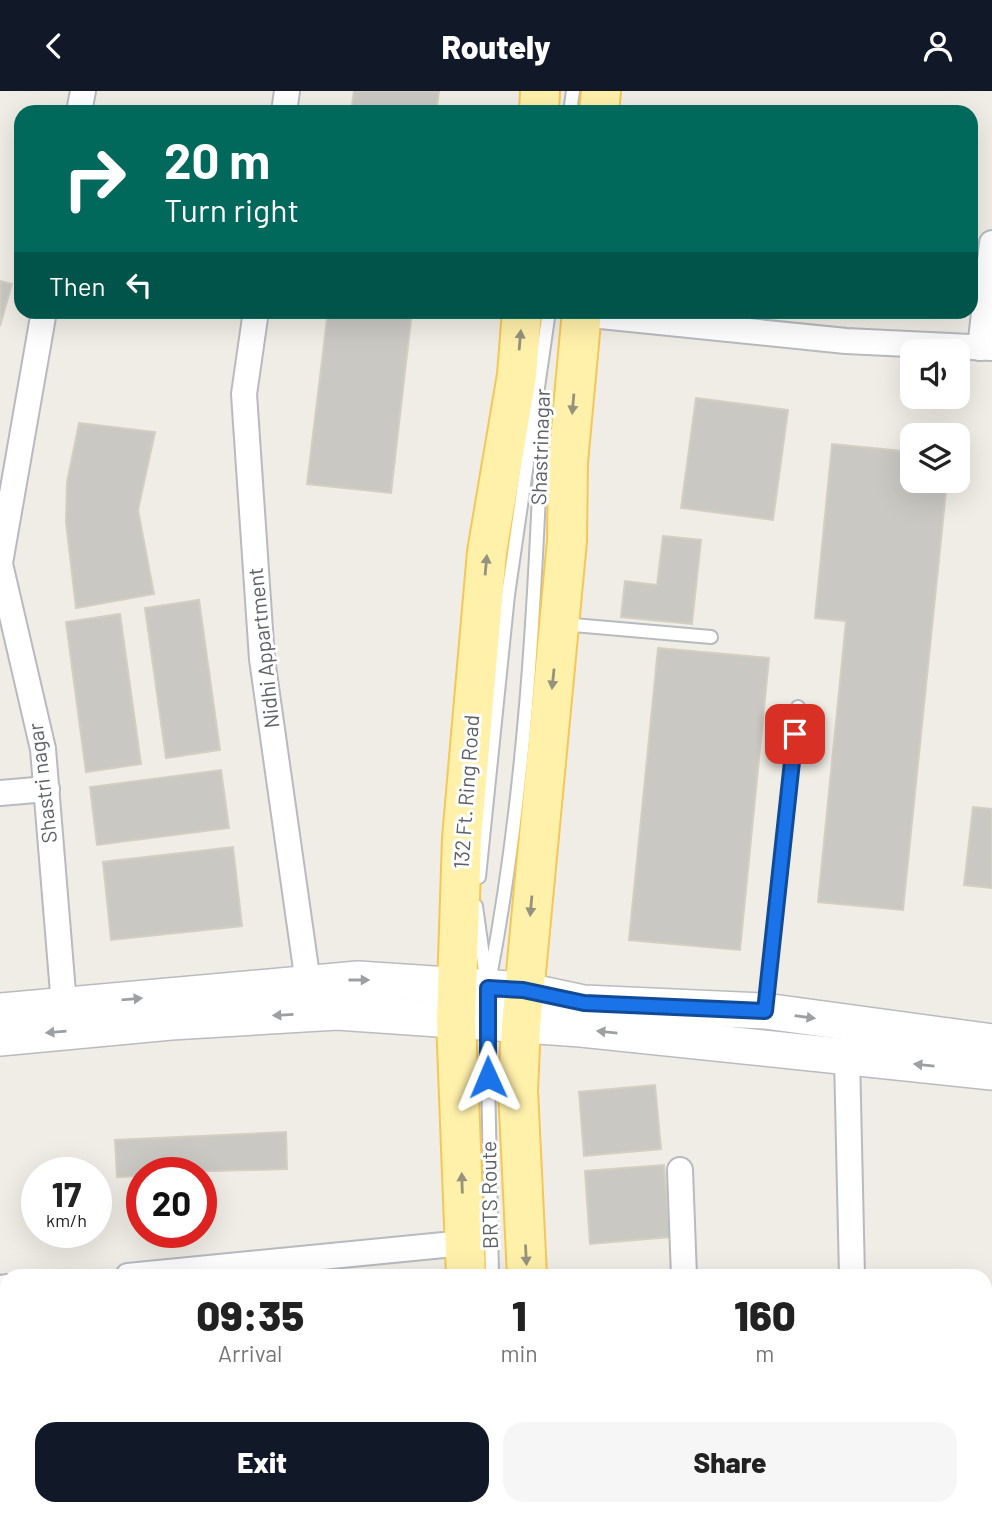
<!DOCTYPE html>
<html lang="en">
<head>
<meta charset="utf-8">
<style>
  :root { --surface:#fff; --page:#f6f6f6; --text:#222; --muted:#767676; --accent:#111827 }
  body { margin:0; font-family:Barlow,sans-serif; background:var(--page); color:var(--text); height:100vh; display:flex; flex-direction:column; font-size:26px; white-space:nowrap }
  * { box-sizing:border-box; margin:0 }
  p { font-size:23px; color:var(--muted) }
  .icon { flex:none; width:38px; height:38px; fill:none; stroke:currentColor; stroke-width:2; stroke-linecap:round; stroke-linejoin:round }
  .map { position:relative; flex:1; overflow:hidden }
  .sheet { position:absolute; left:0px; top:1178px; width:992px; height:247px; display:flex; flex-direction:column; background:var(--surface); border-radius:21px 21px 0 0; box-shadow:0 7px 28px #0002 }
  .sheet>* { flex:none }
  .guide { position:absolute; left:14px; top:14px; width:964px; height:214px; border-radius:21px; box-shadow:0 7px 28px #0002; background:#00695c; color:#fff; overflow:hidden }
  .tools { position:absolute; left:900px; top:248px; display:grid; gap:14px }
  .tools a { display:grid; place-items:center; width:70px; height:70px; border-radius:14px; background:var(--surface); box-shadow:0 7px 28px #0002; font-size:35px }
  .speed { position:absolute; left:21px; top:1066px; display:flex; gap:14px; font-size:35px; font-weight:700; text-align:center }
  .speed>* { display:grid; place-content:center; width:91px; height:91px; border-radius:50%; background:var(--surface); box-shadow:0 7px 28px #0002; line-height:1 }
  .speed small { font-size:18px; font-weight:400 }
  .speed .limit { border:10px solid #d22; background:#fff; color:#111 }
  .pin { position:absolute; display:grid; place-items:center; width:60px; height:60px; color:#fff; margin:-30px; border-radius:14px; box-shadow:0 4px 10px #0006 }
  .me { position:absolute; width:77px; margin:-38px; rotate:359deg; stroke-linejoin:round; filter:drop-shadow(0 0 5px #0008) }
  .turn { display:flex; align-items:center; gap:24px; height:147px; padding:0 35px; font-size:32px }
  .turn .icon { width:91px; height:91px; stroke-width:2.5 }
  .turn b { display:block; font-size:49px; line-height:60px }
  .then { display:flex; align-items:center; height:66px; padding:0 35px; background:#0003; gap:14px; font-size:26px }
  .eta { display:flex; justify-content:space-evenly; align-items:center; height:119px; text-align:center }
  .eta b { font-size:42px; font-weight:800; line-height:49px }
  .cta { display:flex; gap:14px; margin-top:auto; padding:14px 35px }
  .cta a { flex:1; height:80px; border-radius:21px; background:var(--accent); color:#fff; font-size:28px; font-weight:800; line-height:80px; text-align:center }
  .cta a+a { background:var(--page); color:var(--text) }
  header { display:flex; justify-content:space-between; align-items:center; height:91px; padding:0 35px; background:var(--accent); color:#fff; font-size:32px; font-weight:800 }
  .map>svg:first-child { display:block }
</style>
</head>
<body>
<header><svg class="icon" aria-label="back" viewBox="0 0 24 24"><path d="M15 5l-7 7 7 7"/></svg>Routely<svg class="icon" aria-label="person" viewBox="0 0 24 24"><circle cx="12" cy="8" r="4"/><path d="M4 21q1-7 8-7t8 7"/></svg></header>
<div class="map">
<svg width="992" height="1424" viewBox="0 0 992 1424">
  <rect width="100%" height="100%" fill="#efede5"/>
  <g fill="#cac8c2" stroke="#d4cec3" stroke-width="2">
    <polygon points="354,0 439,0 436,21 351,21"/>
    <polygon points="0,190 12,193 0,235"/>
    <polygon points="328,220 412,220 391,402 307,393"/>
    <polygon points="696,307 788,319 773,429 681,417"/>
    <polygon points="79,332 155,341 138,419 154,503 76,517 66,431 67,391"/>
    <polygon points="832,353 912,361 912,390 947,390 903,819 818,811 846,530 815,527"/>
    <polygon points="663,445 701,449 692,533 621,526 625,490 657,494"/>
    <polygon points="199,509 220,659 166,667 145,517"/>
    <polygon points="120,523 141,673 86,681 66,531"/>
    <polygon points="658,557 769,567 740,859 629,849"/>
    <polygon points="221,679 229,737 97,754 90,696"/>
    <polygon points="973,716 992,718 992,797 964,794"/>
    <polygon points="233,756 242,835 111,849 103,771"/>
    <polygon points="655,994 661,1058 584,1065 579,1001"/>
    <polygon points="286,1041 287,1078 142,1082 142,1085 117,1086 115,1049"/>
    <polygon points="664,1074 670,1146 590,1153 585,1080"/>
  </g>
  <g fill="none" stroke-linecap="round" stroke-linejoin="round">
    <g stroke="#b7babf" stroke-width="16">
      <g id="service">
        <polyline points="570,21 573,0"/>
        <polyline points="562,533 711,546"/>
        <polyline points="479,786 508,504 549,220"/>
        <polyline points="476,815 487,894"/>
        <path d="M490 886C525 703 535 515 542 330"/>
        <polyline points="765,917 798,616"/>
        <polyline points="487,933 492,1185"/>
        <polyline points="513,1418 514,1424"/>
      </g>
    </g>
    <g stroke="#b7babf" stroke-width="28">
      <g id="minor">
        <polyline points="79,21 83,0"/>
        <polyline points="284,21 287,0"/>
        <polyline points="256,220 244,303 262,568 308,892"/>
        <polyline points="581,223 846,250 992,257"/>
        <polyline points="980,257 992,152"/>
        <polyline points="0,472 44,220"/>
        <polyline points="0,473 43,658 64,914"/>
        <polyline points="0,702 47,698"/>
        <polyline points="847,966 852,1185"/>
        <polyline points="680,1079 684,1185"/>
        <polyline points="128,1185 464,1152"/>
        <polyline points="0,1197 7,1196"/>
        <polyline points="0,1218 7,1297"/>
        <polyline points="0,1380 7,1372"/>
        <polyline points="63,1418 66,1424"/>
        <polyline points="360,1418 360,1424"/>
        <polyline points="691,1418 692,1424"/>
        <polyline points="858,1418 858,1424"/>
        <polyline points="267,1424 271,1418"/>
      </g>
    </g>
    <g stroke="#b8bbc1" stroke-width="38">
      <g id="secondary">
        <polyline points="0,920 358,888 523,899 584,912 765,920 992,951"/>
        <polyline points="0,947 171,931 337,921 581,938 992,981"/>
      </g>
    </g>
    <g stroke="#f5c658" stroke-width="42">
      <g id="primary">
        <polyline points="539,21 540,0"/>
        <polyline points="599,21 601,0"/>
        <polyline points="466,1185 456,929 462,747 487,461 517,284 522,220"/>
        <polyline points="527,1185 518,999 521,934 567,450 568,371 582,220"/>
        <polyline points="485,1418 486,1424"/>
        <polyline points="545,1418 546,1424"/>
      </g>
    </g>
    <use href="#service" stroke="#fff" stroke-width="12"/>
    <use href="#minor" stroke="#fff" stroke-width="24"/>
    <use href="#secondary" stroke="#fff" stroke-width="35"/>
    <use href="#primary" stroke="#fff0aa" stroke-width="38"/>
  </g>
  <defs><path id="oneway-solid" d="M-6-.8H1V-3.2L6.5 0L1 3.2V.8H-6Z" transform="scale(1.75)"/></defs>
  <g fill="#95937e">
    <use href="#oneway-solid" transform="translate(520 249) rotate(-85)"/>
    <use href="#oneway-solid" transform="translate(573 313) rotate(95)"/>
    <use href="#oneway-solid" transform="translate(486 474) rotate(-85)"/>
    <use href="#oneway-solid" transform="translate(553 588) rotate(96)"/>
    <use href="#oneway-solid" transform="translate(531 815) rotate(95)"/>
    <use href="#oneway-solid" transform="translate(462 1092) rotate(-92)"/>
    <use href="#oneway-solid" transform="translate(526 1164) rotate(87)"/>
  </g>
  <g fill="#9da0a3">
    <use href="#oneway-solid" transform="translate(359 889)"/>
    <use href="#oneway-solid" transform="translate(132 908) rotate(-5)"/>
    <use href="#oneway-solid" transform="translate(283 924) rotate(177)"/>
    <use href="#oneway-solid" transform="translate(805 926) rotate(8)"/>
    <use href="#oneway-solid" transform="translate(56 941) rotate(175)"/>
    <use href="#oneway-solid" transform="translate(607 941) rotate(-174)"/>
    <use href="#oneway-solid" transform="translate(924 974) rotate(-174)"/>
  </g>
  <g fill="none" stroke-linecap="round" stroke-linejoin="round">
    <g stroke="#114b97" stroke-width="18">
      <polyline id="route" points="488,986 488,897 523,899 584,912 765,920 795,643"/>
    </g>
    <use href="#route" stroke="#1a73e8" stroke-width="12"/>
  </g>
  <g text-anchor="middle" stroke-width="6" stroke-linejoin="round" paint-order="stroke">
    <g font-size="21" fill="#5c6166" stroke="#fff">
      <text transform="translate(541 356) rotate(-88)" y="7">Shastrinagar</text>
      <text transform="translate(264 557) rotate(-96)" y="7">Nidhi Appartment</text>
      <text transform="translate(43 692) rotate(-97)" y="7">Shastri nagar</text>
      <text transform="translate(467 701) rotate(-86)" y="7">132 Ft. Ring Road</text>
      <text transform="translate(490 1104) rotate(-91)" y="7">BRTS Route</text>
    </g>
  </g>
</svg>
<div class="tools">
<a><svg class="icon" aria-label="sound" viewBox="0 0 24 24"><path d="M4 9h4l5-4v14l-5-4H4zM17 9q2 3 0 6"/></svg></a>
<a><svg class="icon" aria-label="layers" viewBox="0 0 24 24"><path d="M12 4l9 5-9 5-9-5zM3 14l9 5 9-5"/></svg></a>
</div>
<div class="speed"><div>17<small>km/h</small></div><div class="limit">20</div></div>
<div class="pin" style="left:795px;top:643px;background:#d93025"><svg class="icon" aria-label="arrive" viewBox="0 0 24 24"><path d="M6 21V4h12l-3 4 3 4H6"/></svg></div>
<svg class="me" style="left:488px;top:986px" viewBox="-20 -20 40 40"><path d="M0-17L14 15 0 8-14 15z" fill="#1a73e8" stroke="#fff" stroke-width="4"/></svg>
<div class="guide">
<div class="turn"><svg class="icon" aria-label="right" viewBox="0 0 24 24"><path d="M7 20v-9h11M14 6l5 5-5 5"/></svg><div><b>20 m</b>Turn right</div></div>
<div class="then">Then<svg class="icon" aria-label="left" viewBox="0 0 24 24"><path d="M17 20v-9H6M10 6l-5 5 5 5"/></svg></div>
</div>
<section class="sheet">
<div class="eta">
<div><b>09:35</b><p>Arrival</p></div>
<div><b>1</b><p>min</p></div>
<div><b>160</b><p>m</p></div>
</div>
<div class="cta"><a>Exit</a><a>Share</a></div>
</section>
</div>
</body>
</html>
